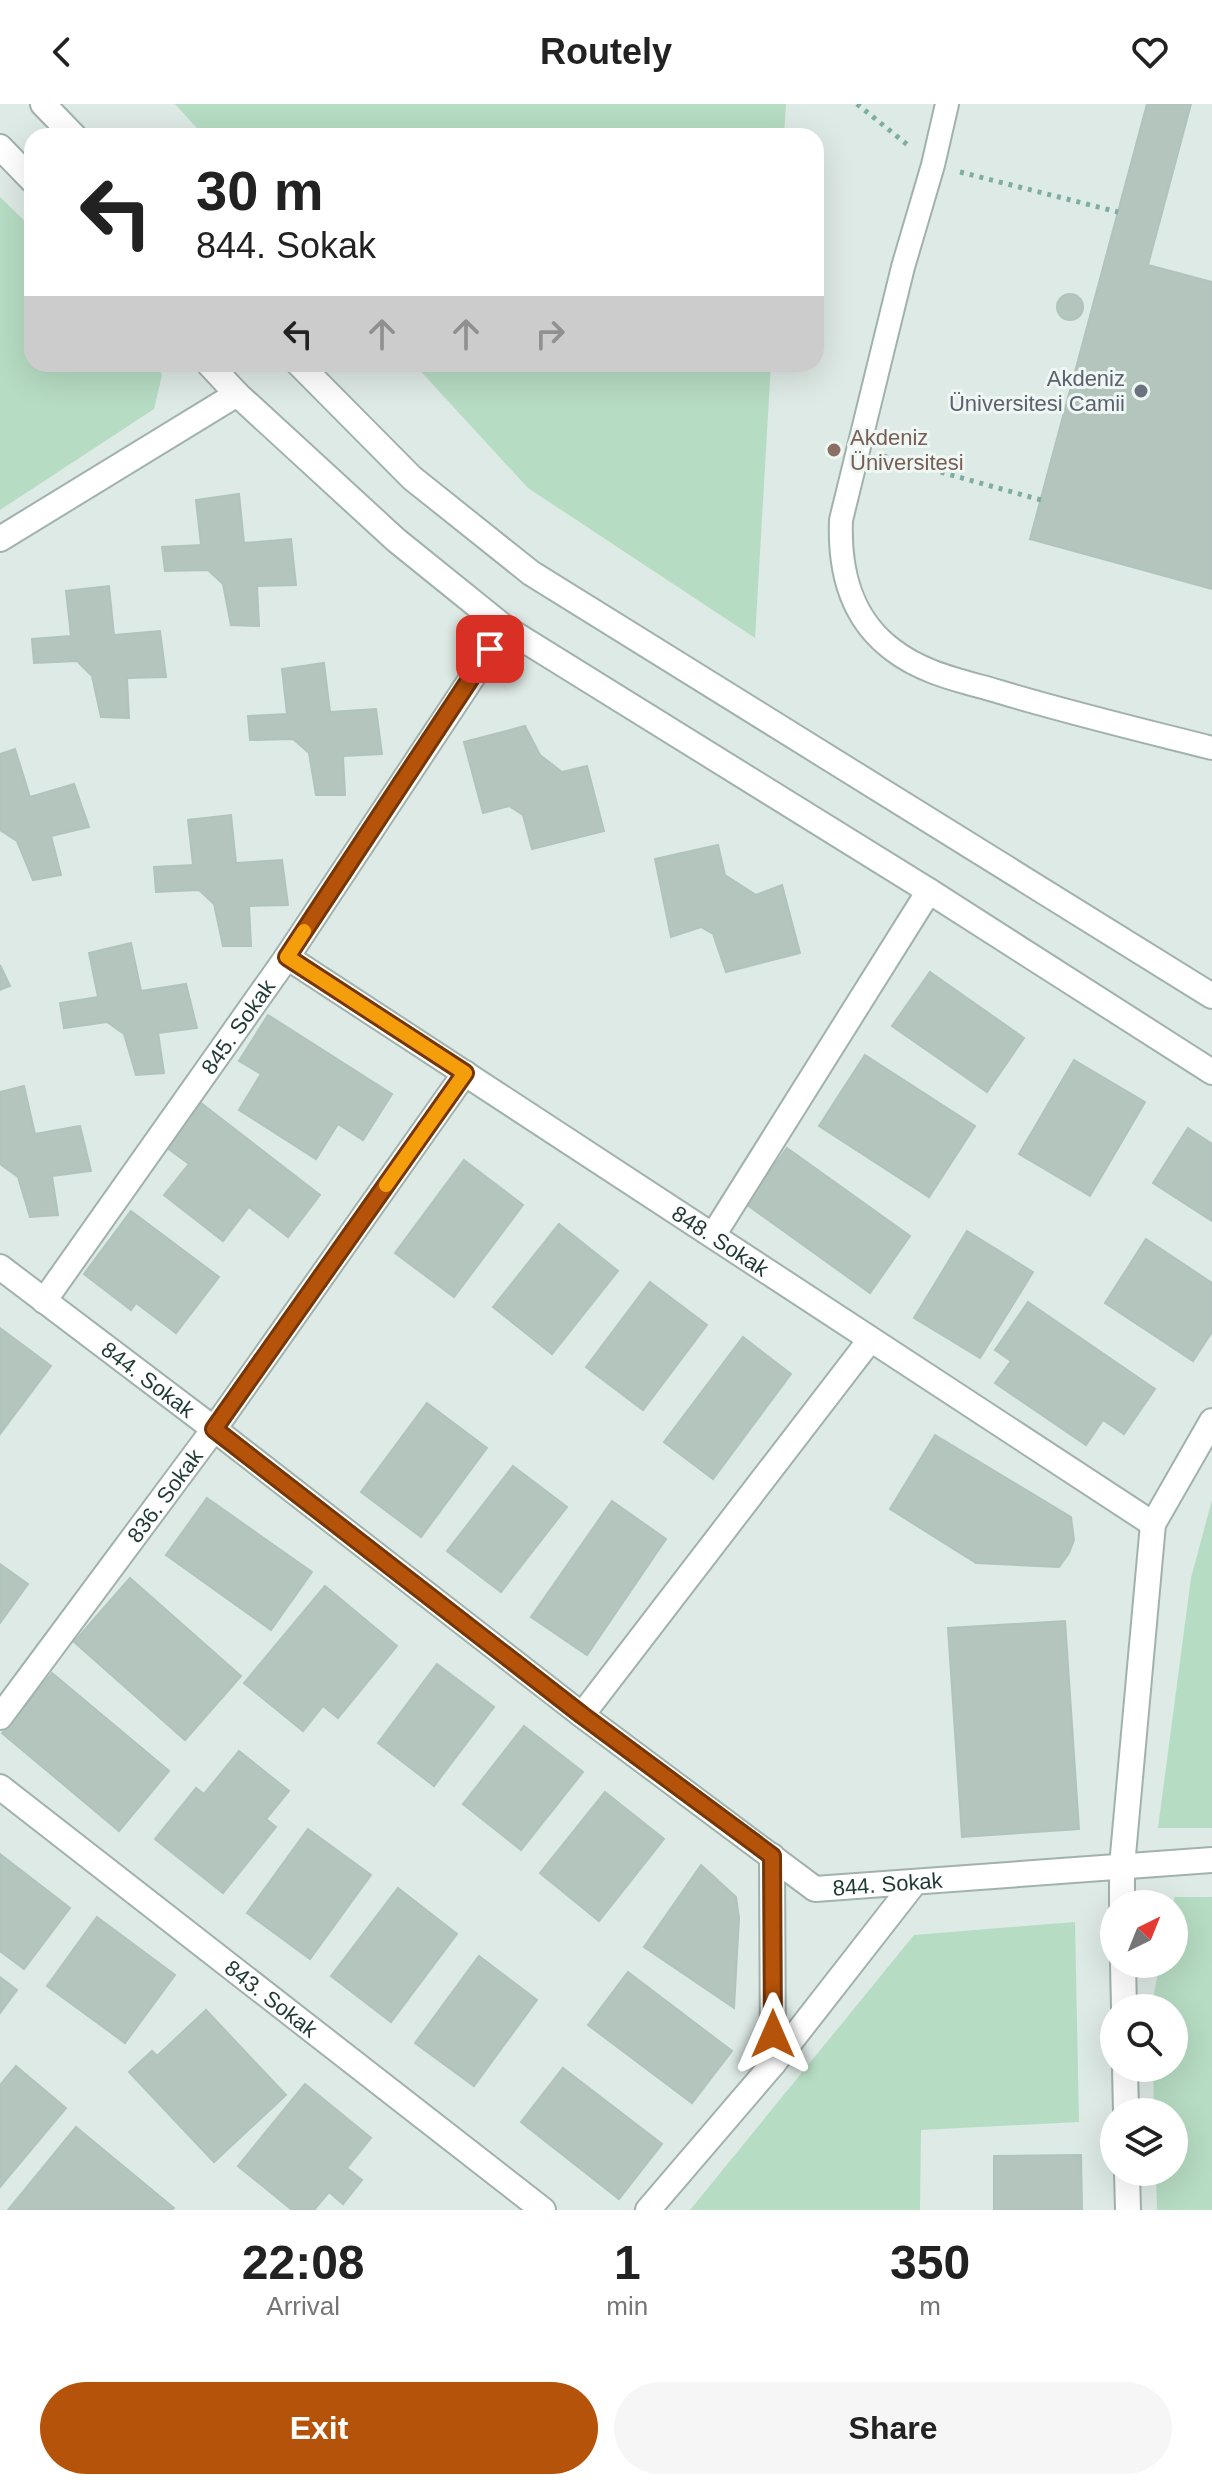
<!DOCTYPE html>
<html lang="en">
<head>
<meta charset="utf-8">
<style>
  :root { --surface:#fff; --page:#f6f6f6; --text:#222; --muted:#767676; --accent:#b45309 }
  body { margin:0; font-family:Arial,sans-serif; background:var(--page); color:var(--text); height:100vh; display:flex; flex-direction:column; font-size:30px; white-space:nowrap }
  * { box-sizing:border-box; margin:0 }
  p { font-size:26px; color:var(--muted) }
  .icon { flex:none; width:44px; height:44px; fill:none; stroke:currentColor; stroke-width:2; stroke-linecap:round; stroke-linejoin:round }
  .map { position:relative; height:2106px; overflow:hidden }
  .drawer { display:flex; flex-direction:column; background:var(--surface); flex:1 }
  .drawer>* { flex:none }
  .banner { position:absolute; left:24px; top:24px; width:800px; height:244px; border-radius:24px; box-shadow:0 8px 32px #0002; background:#fff; color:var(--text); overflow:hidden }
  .needle { width:52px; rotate:43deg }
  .tools { position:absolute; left:1100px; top:1786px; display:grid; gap:16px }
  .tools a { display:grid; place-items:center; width:88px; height:88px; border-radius:50%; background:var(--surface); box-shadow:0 8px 32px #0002; font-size:40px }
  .pin { position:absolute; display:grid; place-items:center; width:68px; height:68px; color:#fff; margin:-34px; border-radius:16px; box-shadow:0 4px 12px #0006 }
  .me { position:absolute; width:88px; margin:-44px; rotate:0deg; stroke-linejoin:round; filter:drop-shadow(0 0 6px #0008) }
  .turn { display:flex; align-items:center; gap:28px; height:168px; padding:0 40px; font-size:36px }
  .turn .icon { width:104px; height:104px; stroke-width:2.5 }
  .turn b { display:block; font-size:56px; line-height:68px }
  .lanes { display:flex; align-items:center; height:76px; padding:0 40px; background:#0003; justify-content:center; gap:40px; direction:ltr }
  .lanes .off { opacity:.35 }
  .eta { display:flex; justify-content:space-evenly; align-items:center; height:136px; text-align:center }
  .eta b { font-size:48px; font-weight:700; line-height:56px }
  .button { display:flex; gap:16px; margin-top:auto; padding:16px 40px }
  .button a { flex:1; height:92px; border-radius:48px; background:var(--accent); color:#fff; font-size:32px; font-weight:700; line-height:92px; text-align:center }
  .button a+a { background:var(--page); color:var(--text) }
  header { display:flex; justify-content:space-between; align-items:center; height:104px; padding:0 40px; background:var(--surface); font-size:36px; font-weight:700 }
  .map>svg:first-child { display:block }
</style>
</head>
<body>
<header><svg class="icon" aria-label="back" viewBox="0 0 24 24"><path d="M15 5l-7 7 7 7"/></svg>Routely<svg class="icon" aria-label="heart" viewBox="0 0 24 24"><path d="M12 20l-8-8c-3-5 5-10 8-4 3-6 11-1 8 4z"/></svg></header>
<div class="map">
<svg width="1212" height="2106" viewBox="0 0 1212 2106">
  <rect width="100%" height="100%" fill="#deeae5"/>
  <g fill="#b6dcc3">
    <polygon points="175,0 786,0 784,32 204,32"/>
    <polygon points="0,93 32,124 32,260 157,260 162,271 154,305 0,406"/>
    <polygon points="414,260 771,260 755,534 528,384"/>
    <polygon points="1212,1396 1212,1724 1158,1724 1191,1474"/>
    <polygon points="1174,1793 1212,1793 1212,2106 1157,2106 1156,2068 1174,2068 1174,2008 1154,2008 1153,1964 1174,1964 1174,1904 1151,1904 1160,1860 1174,1860"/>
    <polygon points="1075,1818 1079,2018 921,2026 920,2106 690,2106 914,1831"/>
  </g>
  <g fill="#b4c5be" stroke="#b1c3bd" stroke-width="2">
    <polygon points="1147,0 1191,0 1148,161 1212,178 1212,485 1030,435"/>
    <circle cx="1070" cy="203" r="13"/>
    <polygon points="239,390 244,439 291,435 296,481 257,482 259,522 231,521 223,480 208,466 165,467 162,443 201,441 196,396"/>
    <polygon points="109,482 114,531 160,527 166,573 127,574 129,614 101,613 92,572 77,557 34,559 32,535 71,532 66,487"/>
    <polygon points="324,559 330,608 376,605 382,650 343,652 345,691 316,691 309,649 293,635 250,636 248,612 287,610 282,565"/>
    <polygon points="525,622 540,651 562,668 587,662 604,727 532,745 523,711 509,702 483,709 464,638"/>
    <polygon points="15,645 30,693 74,680 89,723 51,732 61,771 33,776 17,737 0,726 0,650"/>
    <polygon points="231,711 236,759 282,756 288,801 249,802 251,842 223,842 214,800 199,786 156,788 154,763 193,761 188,716"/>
    <polygon points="718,741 725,771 756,791 782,781 800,849 726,868 713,830 701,823 671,833 655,755"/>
    <polygon points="131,839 141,887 186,880 197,924 158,929 164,969 136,971 124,930 107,918 64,924 60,899 98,893 89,849"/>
    <polygon points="0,861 10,882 0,886"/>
    <polygon points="930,868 1024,934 987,988 892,922"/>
    <polygon points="268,911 392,990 363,1036 338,1020 316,1055 239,1006 261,970 239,957"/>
    <polygon points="865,951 975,1022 929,1093 819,1022"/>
    <polygon points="1074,956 1145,998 1090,1092 1019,1050"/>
    <polygon points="24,982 35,1030 80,1022 91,1067 52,1072 58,1111 30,1113 18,1073 0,1060 0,988"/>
    <polygon points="201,999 320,1091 288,1133 249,1103 223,1137 164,1091 189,1060 166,1043"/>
    <polygon points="1188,1024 1212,1040 1212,1117 1153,1079"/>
    <polygon points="787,1044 910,1132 870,1189 746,1100"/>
    <polygon points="464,1056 523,1101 454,1193 395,1149"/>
    <polygon points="131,1107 219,1173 176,1229 136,1199 131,1206 84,1170"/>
    <polygon points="559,1120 618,1167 552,1250 493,1203"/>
    <polygon points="967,1127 1033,1168 980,1254 914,1214"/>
    <polygon points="1146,1135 1212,1179 1212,1228 1193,1257 1105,1199"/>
    <polygon points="650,1178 707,1221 643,1306 586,1263"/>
    <polygon points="1028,1198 1155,1285 1124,1330 1103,1316 1086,1341 995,1279 1011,1257 995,1246"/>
    <polygon points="0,1224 51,1262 0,1330"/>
    <polygon points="743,1233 791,1270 713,1375 664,1338"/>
    <polygon points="427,1299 487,1344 421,1433 361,1388"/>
    <polygon points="935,1331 1071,1413 1074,1436 1069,1449 1059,1463 976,1459 890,1405"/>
    <polygon points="513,1362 567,1403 501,1488 447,1447"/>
    <polygon points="207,1394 312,1468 271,1526 166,1451"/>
    <polygon points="612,1397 666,1435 587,1551 531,1513"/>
    <polygon points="0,1460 28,1480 0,1519"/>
    <polygon points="130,1474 241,1572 185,1636 74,1538"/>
    <polygon points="325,1482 397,1542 338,1614 323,1602 303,1627 244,1579"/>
    <polygon points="1065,1517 1079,1725 962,1733 948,1524"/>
    <polygon points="437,1560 494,1603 434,1682 378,1639"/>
    <polygon points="52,1569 169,1667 119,1727 2,1629"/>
    <polygon points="524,1622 583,1668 521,1746 463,1700"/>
    <polygon points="239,1647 289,1687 266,1715 276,1723 223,1789 155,1735 196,1684 204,1690"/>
    <polygon points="605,1688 664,1735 599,1817 540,1769"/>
    <polygon points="308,1725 371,1771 310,1855 247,1809"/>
    <polygon points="0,1750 70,1804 24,1865 0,1847"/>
    <polygon points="701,1761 736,1793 739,1814 734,1904 644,1843"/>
    <polygon points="398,1784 457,1830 391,1918 331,1872"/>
    <polygon points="97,1813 175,1871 125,1939 47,1882"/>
    <polygon points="479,1852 537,1896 474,1982 415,1939"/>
    <polygon points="628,1868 732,1947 692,1999 588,1921"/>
    <polygon points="0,1873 17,1886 0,1909"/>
    <polygon points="206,1906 286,1991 214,2058 129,1968 152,1947 157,1952"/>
    <polygon points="16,1962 66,2004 0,2083 0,1981"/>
    <polygon points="563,1964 662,2040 619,2095 521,2018"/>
    <polygon points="305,1980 371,2034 347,2064 362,2076 343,2100 329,2088 314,2106 292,2106 238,2062"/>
    <polygon points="76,2023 174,2104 172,2106 8,2106"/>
    <polygon points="1081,2051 1082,2106 994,2106 994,2052"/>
  </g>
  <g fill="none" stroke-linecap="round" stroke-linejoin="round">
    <g stroke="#a1b2ac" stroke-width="26">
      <path id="service" d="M947 0 933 61 903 163 841 416C839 466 850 514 893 546 924 570 963 577 1000 588 1070 609 1141 626 1212 644"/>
    </g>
    <g stroke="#a1b2ac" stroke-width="28">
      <g id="minor">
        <polyline points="0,435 237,290"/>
        <path id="s1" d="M287 853 1153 1420"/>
        <polyline points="714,1130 929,787"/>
        <path id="s2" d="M0 1163 214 1325 582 1611 815 1785 1212 1756"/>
        <path id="s3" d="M44 1197 287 853 505 524"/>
        <polyline points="582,1611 870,1236"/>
        <path id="s4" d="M0 1613 214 1325 465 969"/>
        <path id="s5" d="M0 1683 543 2106"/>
        <polyline points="772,1752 773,1960"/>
        <polyline points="1122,1800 1122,1762 1153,1420 1212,1317"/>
        <polyline points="1123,1860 1124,1904"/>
        <polyline points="1125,1964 1126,2008"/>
        <polyline points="1127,2068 1128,2106"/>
        <polyline points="648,2106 773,1960 915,1778"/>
      </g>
    </g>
    <g stroke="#a1b2ac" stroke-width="28">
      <g id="tertiary">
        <polyline points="43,0 74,32"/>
        <polyline points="0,43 32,76"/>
        <polyline points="209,260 237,290 396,436 505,524 929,787 1212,968"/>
        <polyline points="299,260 412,374 531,469 1212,892"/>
      </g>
    </g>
    <g stroke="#7eaea2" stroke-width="5" stroke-dasharray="4 6" stroke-linecap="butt">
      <polyline points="857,0 909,42"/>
      <polyline points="960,68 1118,108"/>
      <polyline points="883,352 1041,396"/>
    </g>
    <use href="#service" stroke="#fff" stroke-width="22"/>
    <use href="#minor" stroke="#fff" stroke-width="24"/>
    <use href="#tertiary" stroke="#fff" stroke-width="24"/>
  </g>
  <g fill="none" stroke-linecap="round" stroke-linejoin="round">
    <g stroke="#753606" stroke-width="20">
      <polyline id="route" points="490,545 287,853 465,969 214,1325 582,1611 772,1752 773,1930"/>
    </g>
    <use href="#route" stroke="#b45309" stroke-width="14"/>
    <polyline stroke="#f59e0b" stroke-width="14" points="304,827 287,853 465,969 386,1081"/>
  </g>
  <circle fill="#6b7280" stroke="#eef7f3" stroke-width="3" cx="1141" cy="287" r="8"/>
  <circle fill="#8d6e63" stroke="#eef7f3" stroke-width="3" cx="834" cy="346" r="8"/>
  <g text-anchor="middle" stroke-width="6" stroke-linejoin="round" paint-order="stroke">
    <g font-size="22" fill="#5b616d" stroke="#eef7f3" text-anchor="end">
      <text x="1125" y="282">Akdeniz<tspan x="1125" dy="25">Üniversitesi Camii</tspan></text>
    </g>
    <g font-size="22" fill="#785e54" stroke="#eef7f3" text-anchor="start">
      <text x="850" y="341">Akdeniz<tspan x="850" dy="25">Üniversitesi</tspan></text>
    </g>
    <g font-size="22" fill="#1f3a34" stroke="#eef7f3">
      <text dy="8" stroke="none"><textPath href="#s3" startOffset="336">845. Sokak</textPath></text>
      <text dy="8" stroke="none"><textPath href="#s1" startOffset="518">848. Sokak</textPath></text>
      <text dy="8" stroke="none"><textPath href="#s2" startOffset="186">844. Sokak</textPath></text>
      <text dy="8" stroke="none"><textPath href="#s4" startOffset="276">836. Sokak</textPath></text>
      <text dy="8" stroke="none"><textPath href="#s2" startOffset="1098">844. Sokak</textPath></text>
      <text dy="8" stroke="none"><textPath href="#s5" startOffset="344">843. Sokak</textPath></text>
    </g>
  </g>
</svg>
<div class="tools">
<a><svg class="needle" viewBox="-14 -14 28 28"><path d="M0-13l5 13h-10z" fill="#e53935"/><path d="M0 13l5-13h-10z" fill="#767676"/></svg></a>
<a><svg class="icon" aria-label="search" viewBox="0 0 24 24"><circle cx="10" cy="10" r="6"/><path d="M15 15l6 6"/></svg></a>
<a><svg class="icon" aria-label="layers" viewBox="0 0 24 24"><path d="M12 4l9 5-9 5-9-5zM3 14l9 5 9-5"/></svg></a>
</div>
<div class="pin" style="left:490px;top:545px;background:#d93025"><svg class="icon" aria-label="arrive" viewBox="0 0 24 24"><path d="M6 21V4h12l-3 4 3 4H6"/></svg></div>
<svg class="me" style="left:773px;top:1930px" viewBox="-20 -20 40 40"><path d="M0-17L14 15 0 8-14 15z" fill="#b45309" stroke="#fff" stroke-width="4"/></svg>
<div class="banner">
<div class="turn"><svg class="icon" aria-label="left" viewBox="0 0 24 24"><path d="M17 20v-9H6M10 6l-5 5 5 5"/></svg><div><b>30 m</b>844. Sokak</div></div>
<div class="lanes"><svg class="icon" aria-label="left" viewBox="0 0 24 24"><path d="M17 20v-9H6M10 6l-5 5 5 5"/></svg><svg class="icon off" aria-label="ahead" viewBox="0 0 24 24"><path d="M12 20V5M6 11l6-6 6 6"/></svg><svg class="icon off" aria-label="ahead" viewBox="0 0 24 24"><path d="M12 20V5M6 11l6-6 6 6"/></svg><svg class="icon off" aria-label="right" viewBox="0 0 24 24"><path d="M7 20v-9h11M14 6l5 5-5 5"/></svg></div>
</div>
</div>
<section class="drawer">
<div class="eta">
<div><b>22:08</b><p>Arrival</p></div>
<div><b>1</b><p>min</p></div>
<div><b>350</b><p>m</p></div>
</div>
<div class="button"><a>Exit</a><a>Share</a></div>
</section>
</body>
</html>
